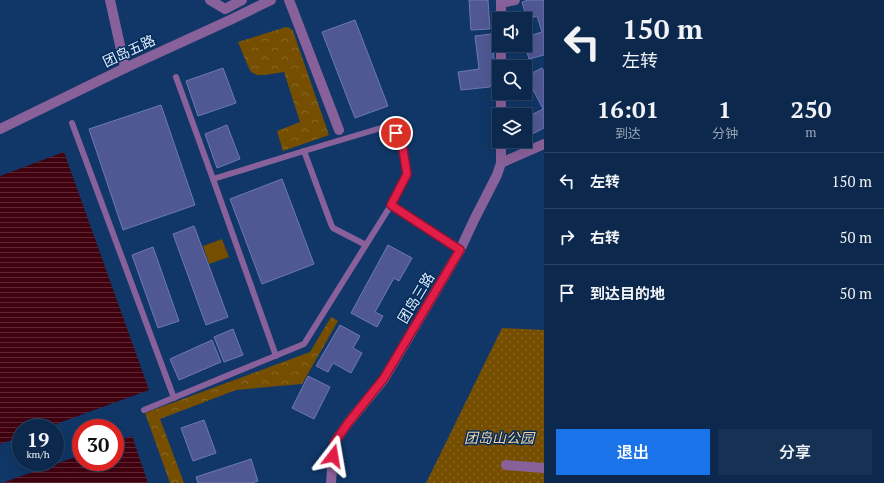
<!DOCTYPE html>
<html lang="zh">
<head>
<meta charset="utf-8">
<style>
  :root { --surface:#0c294d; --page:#153154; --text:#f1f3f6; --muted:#9aa6b6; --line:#2c4565; --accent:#1a73e8 }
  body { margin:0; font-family:"PT Serif","Noto Sans SC",serif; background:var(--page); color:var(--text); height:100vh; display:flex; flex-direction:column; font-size:15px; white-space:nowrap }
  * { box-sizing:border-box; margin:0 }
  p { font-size:13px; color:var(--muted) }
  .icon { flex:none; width:22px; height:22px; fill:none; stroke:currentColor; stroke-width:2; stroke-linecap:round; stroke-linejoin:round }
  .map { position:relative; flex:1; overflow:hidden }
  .side { display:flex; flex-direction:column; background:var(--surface); width:340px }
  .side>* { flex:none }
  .banner { background:#0c294d; color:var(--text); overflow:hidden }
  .tools { position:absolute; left:492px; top:12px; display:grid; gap:8px }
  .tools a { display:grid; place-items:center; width:40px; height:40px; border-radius:0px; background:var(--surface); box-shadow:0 4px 16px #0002,0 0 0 1px var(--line); font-size:20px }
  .speed { position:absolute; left:12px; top:419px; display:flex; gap:8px; font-size:20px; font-weight:700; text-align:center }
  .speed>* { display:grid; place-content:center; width:52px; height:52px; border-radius:50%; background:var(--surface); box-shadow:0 4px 16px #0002,0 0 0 1px var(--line); line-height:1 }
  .speed small { font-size:10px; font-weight:400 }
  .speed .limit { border:6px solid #d22; background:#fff; color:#111 }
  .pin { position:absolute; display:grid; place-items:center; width:34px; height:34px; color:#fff; margin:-17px; border:2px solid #fff; border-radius:50%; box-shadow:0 1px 4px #0007 }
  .me { position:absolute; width:44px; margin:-22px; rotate:14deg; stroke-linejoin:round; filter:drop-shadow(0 0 3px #0008) }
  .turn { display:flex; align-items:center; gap:14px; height:84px; padding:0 12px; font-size:18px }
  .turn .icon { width:52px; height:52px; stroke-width:2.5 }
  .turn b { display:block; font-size:28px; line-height:34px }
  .eta { display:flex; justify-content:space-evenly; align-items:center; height:68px; text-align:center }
  .eta b { font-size:24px; font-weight:600; line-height:28px }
  .button { display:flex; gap:8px; margin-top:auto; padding:8px 12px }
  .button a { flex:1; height:46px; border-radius:0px; background:var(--accent); color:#fff; font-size:16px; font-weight:600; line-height:46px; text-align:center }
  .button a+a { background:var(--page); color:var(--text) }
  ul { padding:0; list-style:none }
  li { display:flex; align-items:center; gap:12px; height:56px; padding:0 12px; border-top:1px solid var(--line) }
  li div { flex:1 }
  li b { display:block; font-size:15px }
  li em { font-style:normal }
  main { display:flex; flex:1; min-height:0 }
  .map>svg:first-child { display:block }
</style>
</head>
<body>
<main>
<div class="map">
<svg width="544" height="483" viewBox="0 0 544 483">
  <defs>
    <pattern id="green-dots" width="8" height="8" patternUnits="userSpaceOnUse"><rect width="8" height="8" fill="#754e00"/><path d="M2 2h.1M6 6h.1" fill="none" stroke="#886826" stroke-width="1.8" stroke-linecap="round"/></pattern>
    <pattern id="forest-crowns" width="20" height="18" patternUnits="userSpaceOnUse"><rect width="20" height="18" fill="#754e00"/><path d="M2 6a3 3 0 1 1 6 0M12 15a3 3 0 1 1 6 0" fill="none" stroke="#886826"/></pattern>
    <pattern id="water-rules" width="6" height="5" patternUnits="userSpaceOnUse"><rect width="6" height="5" fill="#410210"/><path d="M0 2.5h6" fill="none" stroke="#5c2734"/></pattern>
  </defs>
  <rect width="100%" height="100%" fill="#103767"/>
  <polygon fill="url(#green-dots)" points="502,328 544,330 544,483 426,483"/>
  <g fill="url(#forest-crowns)">
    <polygon points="286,27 290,28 293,31 329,135 283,151 277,131 300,122 284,72 265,75 257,75 251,72 247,64 238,42"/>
    <polygon points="331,317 338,321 302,384 236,390 160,419 184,483 170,483 145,413 310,352"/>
  </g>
  <polygon fill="#754e00" points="222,239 229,257 209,264 203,246"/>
  <g fill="url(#water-rules)">
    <polygon points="64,152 149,390 45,428 21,428 21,437 0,444 0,176"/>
    <polygon points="132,436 148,483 2,483 81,455 81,462 115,462 115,442"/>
  </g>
  <g fill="#505893" stroke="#6e78b5">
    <polygon points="469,0 488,0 490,29 471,30"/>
    <polygon points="528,0 544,0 544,55 529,59 525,45 525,37 542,32 537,16 527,19 522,2"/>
    <polygon points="355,20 388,106 355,118 322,32"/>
    <polygon points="491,34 496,74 490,87 461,90 458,72 479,69 475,36"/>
    <polygon points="223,68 236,103 198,116 186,81"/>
    <polygon points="542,68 544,71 544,128 532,134 525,120 525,118 543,109 526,76"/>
    <polygon points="161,105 195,205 123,230 89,129"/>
    <polygon points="227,125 240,159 217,168 205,134"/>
    <polygon points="282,179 314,264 262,284 230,199"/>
    <polygon points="194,226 228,317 206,325 173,234"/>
    <polygon points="388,245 412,258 399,281 394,278 375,312 383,316 377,327 351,313"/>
    <polygon points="153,247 179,321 158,328 132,255"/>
    <polygon points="340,325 360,336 353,348 362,353 351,373 333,363 328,372 316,366"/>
    <polygon points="233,329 243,355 224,362 214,337"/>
    <polygon points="212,340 221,362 179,380 170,359"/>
    <polygon points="308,376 330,387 314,419 292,408"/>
    <polygon points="204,420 216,453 193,461 181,428"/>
    <polygon points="251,459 258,481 252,483 198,483 196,477"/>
  </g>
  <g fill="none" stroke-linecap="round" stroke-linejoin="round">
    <g stroke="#89619a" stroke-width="6">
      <polyline points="176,77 213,179 276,356"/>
      <polyline points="72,123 174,398"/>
      <polyline points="304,151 331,224 333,228 366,245"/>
      <polyline points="213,179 304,151 381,128 388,128 396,133 401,138 407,174 391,205 460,250"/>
      <polyline points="144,410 304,344 391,205"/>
    </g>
    <g stroke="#89619a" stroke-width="10">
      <polyline points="110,0 125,68"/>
      <polyline points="210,0 225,9 242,0"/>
      <polyline points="289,0 339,130"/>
      <polyline points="501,0 501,19"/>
      <polyline points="501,3 515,0"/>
      <polyline points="501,45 501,67"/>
      <polyline points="501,93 501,115"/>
      <polyline points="0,129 125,68 230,20 271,0"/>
      <polyline points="501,163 544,144"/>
      <polyline points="506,465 544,468"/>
      <polyline points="331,483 334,443 348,423 384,379 460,250 474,220 497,175 501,163 501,141"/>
    </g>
  </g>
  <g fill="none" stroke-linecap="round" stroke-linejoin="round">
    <g stroke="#92132f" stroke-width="10">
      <polyline id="route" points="333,456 334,443 348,423 384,378 460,250 391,205 407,174 401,138 396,133"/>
    </g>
    <use href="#route" stroke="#e11d48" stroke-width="7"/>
  </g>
  <g text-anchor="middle" stroke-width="3" stroke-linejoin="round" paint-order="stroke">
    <g font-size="14" fill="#e0edff" stroke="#042c5b">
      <text transform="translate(129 51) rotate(-25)" y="5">团岛五路</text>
      <text transform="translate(416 298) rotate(-59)" y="5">团岛三路</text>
    </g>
    <g font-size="14" font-style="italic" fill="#f5d3a3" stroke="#042c5b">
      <text x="499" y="443">团岛山公园</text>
    </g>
  </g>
</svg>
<div class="tools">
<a><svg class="icon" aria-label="sound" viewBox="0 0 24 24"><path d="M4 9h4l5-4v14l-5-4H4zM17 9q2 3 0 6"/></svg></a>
<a><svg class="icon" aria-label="search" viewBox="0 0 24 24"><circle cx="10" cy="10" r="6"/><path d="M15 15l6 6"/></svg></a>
<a><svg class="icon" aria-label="layers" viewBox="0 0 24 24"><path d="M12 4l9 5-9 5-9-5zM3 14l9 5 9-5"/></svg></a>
</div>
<div class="speed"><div>19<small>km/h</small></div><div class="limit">30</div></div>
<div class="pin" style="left:396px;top:133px;background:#d93025"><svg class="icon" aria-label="arrive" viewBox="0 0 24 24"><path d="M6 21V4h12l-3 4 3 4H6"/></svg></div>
<svg class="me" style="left:333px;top:456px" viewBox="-20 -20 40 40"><path d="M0-17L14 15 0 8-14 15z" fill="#e11d48" stroke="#fff" stroke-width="4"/></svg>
</div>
<section class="side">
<div class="banner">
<div class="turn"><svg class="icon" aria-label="left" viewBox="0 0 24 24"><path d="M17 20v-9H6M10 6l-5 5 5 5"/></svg><div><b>150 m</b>左转</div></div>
</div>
<div class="eta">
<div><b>16:01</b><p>到达</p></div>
<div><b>1</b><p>分钟</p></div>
<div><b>250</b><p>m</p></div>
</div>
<ul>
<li><svg class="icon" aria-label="left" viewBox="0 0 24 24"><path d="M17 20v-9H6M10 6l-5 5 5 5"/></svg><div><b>左转</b></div><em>150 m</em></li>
<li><svg class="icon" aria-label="right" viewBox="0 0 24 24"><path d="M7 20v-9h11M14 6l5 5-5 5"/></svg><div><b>右转</b></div><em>50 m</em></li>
<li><svg class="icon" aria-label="arrive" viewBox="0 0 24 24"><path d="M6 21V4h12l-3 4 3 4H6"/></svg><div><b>到达目的地</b></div><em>50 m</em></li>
</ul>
<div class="button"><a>退出</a><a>分享</a></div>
</section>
</main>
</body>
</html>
